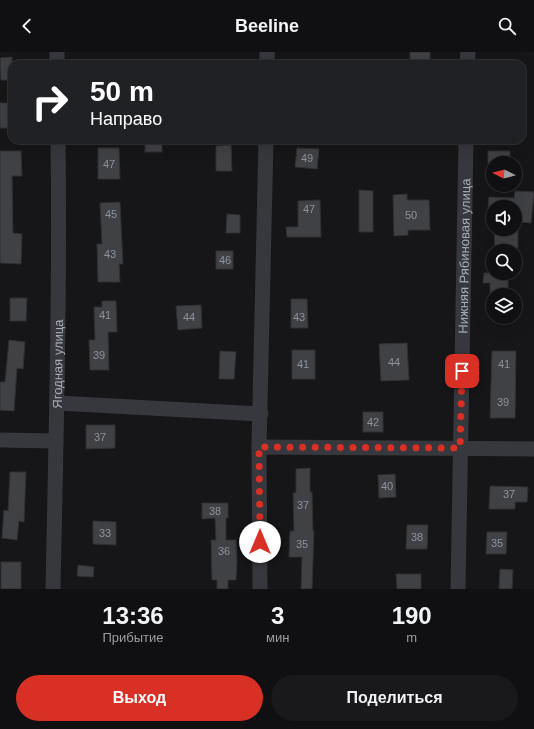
<!DOCTYPE html>
<html lang="ru">
<head>
<meta charset="utf-8">
<style>
  :root { --surface:#101012; --page:#19191b; --text:#f1f3f6; --muted:#9c9d9f; --line:#303032; --accent:#d93025 }
  body { margin:0; font-family:Helvetica,sans-serif; background:var(--page); color:var(--text); height:100vh; display:flex; flex-direction:column; font-size:15px; white-space:nowrap }
  * { box-sizing:border-box; margin:0 }
  p { font-size:13px; color:var(--muted) }
  .icon { flex:none; width:22px; height:22px; fill:none; stroke:currentColor; stroke-width:2; stroke-linecap:round; stroke-linejoin:round }
  .map { position:relative; height:537px; overflow:hidden }
  .side { display:flex; flex-direction:column; background:var(--surface); flex:1 }
  .side>* { flex:none }
  .guide { position:absolute; left:8px; top:8px; width:518px; height:84px; border-radius:12px; box-shadow:0 4px 16px #0002,0 0 0 1px var(--line); background:#202124; color:#fff; overflow:hidden }
  .needle { width:26px; rotate:276deg }
  .fabs { position:absolute; left:486px; top:104px; display:grid; gap:8px }
  .fabs a { display:grid; place-items:center; width:36px; height:36px; border-radius:50%; background:var(--surface); box-shadow:0 4px 16px #0002,0 0 0 1px var(--line); font-size:20px }
  .pin { position:absolute; display:grid; place-items:center; width:34px; height:34px; color:#fff; margin:-17px; border-radius:8px; box-shadow:0 2px 6px #0006 }
  .me { position:absolute; width:44px; margin:-22px; rotate:0deg; stroke-linejoin:round; filter:drop-shadow(0 0 3px #0008) }
  .turn { display:flex; align-items:center; gap:14px; height:84px; padding:0 16px; font-size:18px }
  .turn .icon { width:52px; height:52px; stroke-width:2.5 }
  .turn b { display:block; font-size:28px; line-height:34px }
  .eta { display:flex; justify-content:space-evenly; align-items:center; height:68px; text-align:center }
  .eta b { font-size:24px; font-weight:700; line-height:28px }
  .cta { display:flex; gap:8px; margin-top:auto; padding:8px 16px }
  .cta a { flex:1; height:46px; border-radius:24px; background:var(--accent); color:#fff; font-size:16px; font-weight:700; line-height:46px; text-align:center }
  .cta a+a { background:var(--page); color:var(--text) }
  header { display:flex; justify-content:space-between; align-items:center; height:52px; padding:0 16px; background:var(--surface); font-size:18px; font-weight:700 }
  .map>svg:first-child { display:block }
</style>
</head>
<body>
<header><svg class="icon" aria-label="back" viewBox="0 0 24 24"><path d="M15 5l-7 7 7 7"/></svg>Beeline<svg class="icon" aria-label="search" viewBox="0 0 24 24"><circle cx="10" cy="10" r="6"/><path d="M15 15l6 6"/></svg></header>
<div class="map">
<svg width="534" height="537" viewBox="0 0 534 537">
  <rect width="100%" height="100%" fill="#161618"/>
  <g fill="#404145" stroke="#303034">
    <rect x="410" y="0" width="20" height="12"/>
    <polygon points="12,5 12,28 1,28 0,6"/>
    <rect x="0" y="51" width="12" height="25"/>
    <rect x="145" y="88" width="17" height="12"/>
    <polygon points="231,93 232,119 216,119 216,94"/>
    <polygon points="98,96 119,96 120,127 98,127"/>
    <polygon points="297,96 319,97 317,117 295,115"/>
    <polygon points="0,99 21,99 22,124 12,124 13,181 22,182 21,212 0,211"/>
    <rect x="488" y="99" width="22" height="12"/>
    <polygon points="359,138 373,139 373,180 359,180"/>
    <polygon points="515,139 534,140 531,171 518,170 519,155 488,155 489,145 514,146"/>
    <polygon points="407,142 407,148 429,148 430,178 408,178 408,183 394,184 393,143"/>
    <polygon points="320,148 321,185 287,185 286,175 298,175 298,149"/>
    <polygon points="120,150 123,212 119,212 120,230 98,230 97,192 102,192 100,151"/>
    <polygon points="227,162 240,163 240,181 226,181"/>
    <polygon points="494,177 518,177 518,196 495,197"/>
    <rect x="216" y="199" width="17" height="18"/>
    <polygon points="484,221 508,221 508,243 490,243 490,231 483,231"/>
    <polygon points="10,246 27,246 26,269 10,269"/>
    <polygon points="291,247 307,247 308,276 291,276"/>
    <polygon points="102,249 116,249 117,280 108,280 109,318 90,318 89,288 95,288 94,255 102,255"/>
    <polygon points="201,253 202,276 178,278 176,254"/>
    <polygon points="9,288 25,290 23,317 17,316 14,359 0,358 0,330 5,330"/>
    <polygon points="407,291 409,328 381,329 379,292"/>
    <rect x="292" y="298" width="23" height="29"/>
    <polygon points="220,299 236,300 234,327 219,327"/>
    <polygon points="492,299 516,299 515,366 490,366"/>
    <rect x="363" y="360" width="20" height="20"/>
    <polygon points="86,373 115,373 115,396 86,397"/>
    <polygon points="310,416 310,440 312,440 313,479 314,479 312,537 301,537 302,505 289,505 290,479 294,479 293,441 296,441 296,417"/>
    <polygon points="10,420 26,420 24,470 19,469 17,488 2,486 4,458 8,459"/>
    <polygon points="395,422 396,445 379,446 378,423"/>
    <polygon points="490,434 528,435 527,450 515,450 515,457 489,457"/>
    <polygon points="202,451 228,451 228,466 226,466 226,488 236,488 237,509 236,528 228,528 228,537 217,537 217,528 212,528 211,488 216,488 215,466 202,467"/>
    <polygon points="93,469 116,470 116,493 93,492"/>
    <polygon points="407,473 428,473 427,497 406,497"/>
    <polygon points="487,480 507,480 506,502 486,502"/>
    <rect x="1" y="510" width="20" height="27"/>
    <polygon points="78,513 94,515 93,525 77,524"/>
    <polygon points="500,517 513,518 512,537 499,537"/>
    <polygon points="396,522 421,522 421,537 397,537"/>
  </g>
  <g fill="none" stroke-linecap="round" stroke-linejoin="round">
    <g stroke="#37383d" stroke-width="15">
      <polyline points="57,0 57,12"/>
      <polyline points="267,12 267,0"/>
      <polyline points="467,12 468,0"/>
      <polyline points="58,351 261,362"/>
      <polyline points="0,388 56,389"/>
      <polyline points="259,395 534,397"/>
      <path id="s1" d="M53 537C56 387 60 238 58 88"/>
      <polyline points="260,537 259,395 266,88"/>
      <path id="s2" d="M458 537 466 88"/>
    </g>
  </g>
  <g fill="none" stroke-linecap="round" stroke-linejoin="round">
    <polyline stroke="#d93025" stroke-width="7" stroke-dasharray="0 12.6" points="260,490 259,395 460,396 462,319"/>
  </g>
  <g text-anchor="middle" stroke-width="3" stroke-linejoin="round" paint-order="stroke">
    <g font-size="11" fill="#8e929b">
      <text x="307" y="110">49</text>
      <text x="109" y="116">47</text>
      <text x="309" y="161">47</text>
      <text x="111" y="166">45</text>
      <text x="411" y="167">50</text>
      <text x="110" y="206">43</text>
      <text x="225" y="212">46</text>
      <text x="105" y="267">41</text>
      <text x="189" y="269">44</text>
      <text x="299" y="269">43</text>
      <text x="99" y="307">39</text>
      <text x="394" y="314">44</text>
      <text x="303" y="316">41</text>
      <text x="504" y="316">41</text>
      <text x="503" y="354">39</text>
      <text x="373" y="374">42</text>
      <text x="100" y="389">37</text>
      <text x="387" y="438">40</text>
      <text x="509" y="446">37</text>
      <text x="303" y="457">37</text>
      <text x="215" y="463">38</text>
      <text x="105" y="485">33</text>
      <text x="417" y="489">38</text>
      <text x="497" y="495">35</text>
      <text x="302" y="496">35</text>
      <text x="224" y="503">36</text>
    </g>
    <g font-size="13" fill="#a8adb8" stroke="#111113">
      <text dy="5" stroke="none"><textPath href="#s2" startOffset="333">Нижняя Рябиновая улица</textPath></text>
      <text dy="5" stroke="none"><textPath href="#s1" startOffset="225">Ягодная улица</textPath></text>
    </g>
  </g>
</svg>
<div class="fabs">
<a><svg class="needle" viewBox="-14 -14 28 28"><path d="M0-13l5 13h-10z" fill="#e53935"/><path d="M0 13l5-13h-10z" fill="#9c9d9f"/></svg></a>
<a><svg class="icon" aria-label="sound" viewBox="0 0 24 24"><path d="M4 9h4l5-4v14l-5-4H4zM17 9q2 3 0 6"/></svg></a>
<a><svg class="icon" aria-label="search" viewBox="0 0 24 24"><circle cx="10" cy="10" r="6"/><path d="M15 15l6 6"/></svg></a>
<a><svg class="icon" aria-label="layers" viewBox="0 0 24 24"><path d="M12 4l9 5-9 5-9-5zM3 14l9 5 9-5"/></svg></a>
</div>
<div class="pin" style="left:462px;top:319px;background:#d93025"><svg class="icon" aria-label="arrive" viewBox="0 0 24 24"><path d="M6 21V4h12l-3 4 3 4H6"/></svg></div>
<svg class="me" style="left:260px;top:490px" viewBox="-20 -20 40 40"><circle r="19" fill="#fff"/><path d="M0-13L10 11 0 6-10 11z" fill="#d93025"/></svg>
<div class="guide">
<div class="turn"><svg class="icon" aria-label="right" viewBox="0 0 24 24"><path d="M7 20v-9h11M14 6l5 5-5 5"/></svg><div><b>50 m</b>Направо</div></div>
</div>
</div>
<section class="side">
<div class="eta">
<div><b>13:36</b><p>Прибытие</p></div>
<div><b>3</b><p>мин</p></div>
<div><b>190</b><p>m</p></div>
</div>
<div class="cta"><a>Выход</a><a>Поделиться</a></div>
</section>
</body>
</html>
